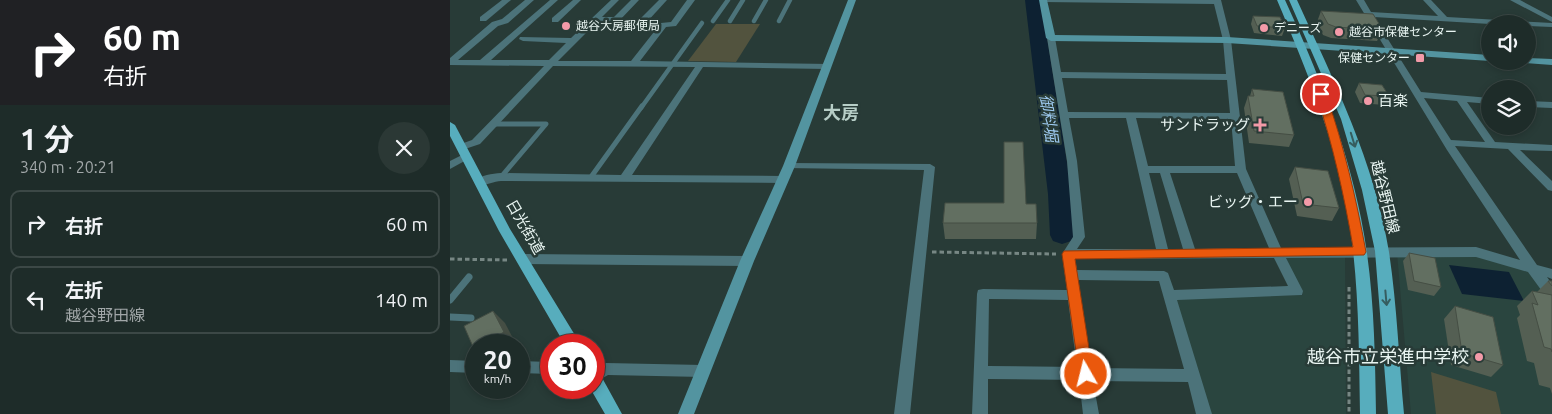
<!DOCTYPE html>
<html lang="ja">
<head>
<meta charset="utf-8">
<style>
  :root { --surface:#1e2c29; --page:#2b3835; --text:#f1f3f6; --muted:#a1a7a8; --line:#3c4846 }
  body { margin:0; font-family:Ubuntu,"Noto Sans JP",sans-serif; background:var(--page); color:var(--text); height:100vh; display:flex; flex-direction:column; font-size:19px; white-space:nowrap }
  * { box-sizing:border-box; margin:0 }
  p { font-size:16px; color:var(--muted) }
  .icon { flex:none; width:28px; height:28px; fill:none; stroke:currentColor; stroke-width:2; stroke-linecap:round; stroke-linejoin:round }
  .map { position:relative; flex:1; overflow:hidden }
  .details { display:flex; flex-direction:column; background:var(--surface); width:450px }
  .details>* { flex:none }
  .hud { background:#202124; color:#fff; overflow:hidden }
  .buttons { position:absolute; left:1031px; top:15px; display:grid; gap:10px }
  .buttons a { display:grid; place-items:center; width:55px; height:55px; border-radius:50%; background:var(--surface); box-shadow:0 2px 8px #0003,0 0 0 1px var(--line); font-size:25px }
  .speed { position:absolute; left:15px; top:334px; display:flex; gap:10px; font-size:25px; font-weight:700; text-align:center }
  .speed>* { display:grid; place-content:center; width:65px; height:65px; border-radius:50%; background:var(--surface); box-shadow:0 2px 8px #0003,0 0 0 1px var(--line); line-height:1 }
  .speed small { font-size:12px; font-weight:400 }
  .speed .limit { border:8px solid #d22; background:#fff; color:#111 }
  .pin { position:absolute; display:grid; place-items:center; width:42px; height:42px; color:#fff; margin:-21px; border:2px solid #fff; border-radius:50%; box-shadow:0 1px 5px #0007 }
  .me { position:absolute; width:55px; margin:-28px; rotate:352deg; stroke-linejoin:round; filter:drop-shadow(0 0 4px #0008) }
  .turn { display:flex; align-items:center; gap:18px; height:105px; padding:0 20px; font-size:22px }
  .turn .icon { width:65px; height:65px; stroke-width:2.5 }
  .turn b { display:block; font-size:35px; line-height:42px }
  .round { display:grid; place-items:center; flex:none; width:52px; height:52px; border-radius:26px; background:var(--page) }
  .headline { display:flex; align-items:center; justify-content:space-between; height:85px; padding:0 20px }
  h1 { font-size:30px; font-weight:700; line-height:38px }
  ul { padding:0; list-style:none }
  li { display:flex; align-items:center; gap:15px; height:68px; margin:0 10px 8px; padding:0 10px; border:2px solid var(--line); border-radius:10px }
  li div { flex:1 }
  li b { display:block; font-size:19px }
  li em { font-style:normal }
  main { display:flex; flex:1; min-height:0 }
  .map>svg:first-child { display:block }
</style>
</head>
<body>
<main>
<section class="details">
<div class="hud">
<div class="turn"><svg class="icon" aria-label="right" viewBox="0 0 24 24"><path d="M7 20v-9h11M14 6l5 5-5 5"/></svg><div><b>60 m</b>右折</div></div>
</div>
<div class="headline"><div><h1>1 分</h1><p>340 m · 20:21</p></div><a class="round"><svg class="icon" aria-label="close" viewBox="0 0 24 24"><path d="M6 6l12 12M18 6L6 18"/></svg></a></div>
<ul>
<li><svg class="icon" aria-label="right" viewBox="0 0 24 24"><path d="M7 20v-9h11M14 6l5 5-5 5"/></svg><div><b>右折</b></div><em>60 m</em></li>
<li><svg class="icon" aria-label="left" viewBox="0 0 24 24"><path d="M17 20v-9H6M10 6l-5 5 5 5"/></svg><div><b>左折</b><p>越谷野田線</p></div><em>140 m</em></li>
</ul>
</section>
<div class="map">
<svg width="1102" height="414" viewBox="0 0 1102 414">
  <rect width="100%" height="100%" fill="#283b37"/>
  <g fill="#2a453f">
    <polygon points="947,253 1027,255 1079,270 1102,300 1102,414 961,414"/>
    <polygon points="895,255 896,414 760,414 724,299 853,295 834,256"/>
  </g>
  <g fill="#52533e">
    <polygon points="266,24 310,24 286,62 238,61"/>
    <polygon points="981,372 1046,392 1051,414 986,414"/>
  </g>
  <polygon fill="#0d2132" points="999,265 1059,272 1074,301 1012,294"/>
  <g fill="none" stroke-linecap="round" stroke-linejoin="round">
    <polygon fill="#0d2132" fill-rule="evenodd" points="575,0 591,0 622,194 624,235 621,241 612,244 603,241 600,235 598,194"/>
    <g stroke="#778784" stroke-width="3" stroke-dasharray="4.5 3" stroke-linecap="butt">
      <polyline points="482,252 606,254"/>
      <polyline points="0,259 58,260"/>
      <polyline points="899,287 899,414"/>
    </g>
    <g stroke="#4c737a" stroke-width="4.5">
      <polyline points="263,21 278,0"/>
      <polyline points="280,21 293,0"/>
      <polyline points="304,21 316,0"/>
      <polyline points="329,21 340,0"/>
      <polyline points="191,108 252,23"/>
    </g>
    <g stroke="#4c737a" stroke-width="5">
      <polyline points="44,124 96,124 51,177"/>
      <polyline points="141,177 192,106"/>
    </g>
    <g stroke="#4c737a" stroke-width="7">
      <polyline points="0,300 19,277"/>
      <polyline points="0,317 21,318"/>
    </g>
    <g fill="#4c737a" fill-rule="evenodd">
      <polygon points="52,0 61,0 36,21 30,21 30,17"/>
      <path d="M75 0H84L58 23 48 26 8 60H30L100 0H108L41 60H99L116 43 73 41 69 39 70 37 121 38 161 0H169L152 17H164L181 0H189L169 21 147 22 108 61H181L211 23 221 22 237 0H245L226 26 216 27 190 61 380 64 381 66 377 69 253 67 182 175 333 176 338 180 337 183 51 181C43 181 34 187 26 185L25 182C31 174 42 174 51 173L171 175 245 67 103 66 30 144 12 150 8 149 7 147 8 145 22 140 94 66 0 65V58L42 22 52 19Z"/>
      <polygon points="123,0 131,0 108,22 102,22 102,18"/>
      <polygon points="209,0 217,0 196,23 190,23 190,19"/>
      <path d="M589 0H771L781 40 796 169 831 248 1026 247 1070 260 997 150 906 0H914L921 12 988 16 973 0H981L997 17 1102 23V27L1078 26V24H1040L924 17 971 92 1040 98V104L1017 102 1045 142 1102 145V151L1070 150 1102 181V191L1098 190 1058 149 1005 146 1087 265 1102 269V279L1097 277 1102 284V299L1097 298 1078 272 1026 257 836 258 853 291 852 295 727 300 762 414H746L738 382 643 381 649 414H633L629 380 538 379V414H522L527 294 528 290 533 289 617 290 612 254 623 237 617 161 597 38 598 36 605 38 611 72 776 74 773 40 764 4 593 2ZM612 78 777 80 780 113 618 112ZM974 98 1007 101 1035 142 1001 140ZM619 118H676L706 249H627L635 237 627 161ZM686 118 781 119 785 166H698ZM699 173H710L733 249H718ZM720 173H787L819 248 745 249ZM824 258 838 286 724 290 718 273 714 271 627 270 625 259ZM628 280 709 281 734 369 641 368ZM539 299 618 300 627 367 538 366Z"/>
      <polygon points="1060,0 1070,0 1102,17 1102,22"/>
      <polygon points="1078,101 1102,102 1102,108 1078,107"/>
      <polygon points="16,153 21,156 20,158 0,169 0,161"/>
      <polygon points="339,163 480,164 485,167 460,414 444,414 474,170 335,168 334,166 335,164"/>
      <polygon points="73,254 297,256 301,258 303,261 301,264 297,266 73,264 69,262 67,259 69,256"/>
      <polygon points="0,360 26,361 26,373 0,372"/>
      <polygon points="69,361 101,362 101,374 69,373"/>
      <polygon points="156,363 253,365 258,366 260,371 258,376 253,377 158,375 144,383 144,369"/>
    </g>
    <g fill="#5394a0" fill-rule="evenodd">
      <polygon points="398,0 406,0 345,166 304,261 244,414 228,414 290,261 333,166"/>
      <polygon points="589,0 597,0 605,35 777,37 1040,55 1040,61 777,43 601,41 596,38"/>
      <polygon points="1078,58 1102,59 1102,65 1075,63 1073,61 1078,61"/>
    </g>
    <g fill="#57adbd" fill-rule="evenodd">
      <path d="M827 0H835C867 70 896 142 911 218 924 282 925 348 926 414H910C909 349 909 285 899 220 887 144 857 71 827 0Z"/>
      <path d="M839 0H847C884 81 925 163 939 252 947 305 949 360 954 414H938L925 251 912 190 891 119Z"/>
      <polygon points="0,122 5,125 60,229 131,345 115,345 49,231 0,136"/>
      <polygon points="144,372 150,374 172,414 155,414 140,388 144,388"/>
    </g>
  </g>
  <g fill="#545f53">
    <polygon points="871,11 933,30 927,41 881,38 873,35 867,22"/>
    <polygon points="803,16 835,28 832,36 804,33 801,24"/>
    <polygon points="909,83 939,96 934,105 910,103 905,92"/>
    <polygon points="802,89 844,135 839,147 799,143 794,108 798,96 800,96"/>
    <polygon points="845,167 889,208 882,221 847,216 839,179"/>
    <polygon points="576,204 587,223 586,239 495,239 493,223"/>
    <polygon points="959,253 991,287 984,296 958,290 953,261"/>
    <polygon points="1098,281 1102,281 1102,394 1100,388 1089,385 1084,363 1077,361 1067,318 1070,315 1067,306 1082,291 1087,292"/>
    <polygon points="1005,306 1053,365 1041,377 1001,365 994,319"/>
  </g>
  <polygon fill="#454e44" points="43,311 55,323 66,344 65,345 31,345"/>
  <g fill="#626f61" stroke="#454e44">
    <polygon points="871,11 923,14 933,30 886,27 878,24"/>
    <polygon points="803,16 830,17 835,28 807,26"/>
    <polygon points="909,83 932,85 939,96 915,95"/>
    <polygon points="802,89 833,92 844,135 804,131 798,96 804,96"/>
    <polygon points="554,142 573,142 576,204 586,204 587,223 493,223 495,203 554,203"/>
    <polygon points="845,167 878,171 889,208 853,204"/>
    <polygon points="959,253 985,258 991,287 964,281"/>
    <polygon points="1098,281 1102,281 1102,286"/>
    <polygon points="1082,291 1102,295 1102,352 1101,349 1094,347 1082,303 1088,305"/>
    <polygon points="1005,306 1043,317 1053,365 1012,353"/>
    <polygon points="43,311 54,332 31,345 26,345 26,347 24,349 14,326"/>
  </g>
  <defs><path id="oneway-shaft" d="M-6 0H5M1.5-3L5.5 0L1.5 3" fill="none" stroke-width="1.6" stroke-linecap="round" stroke-linejoin="round" transform="scale(1.25)"/></defs>
  <g stroke="#365d5f">
    <use href="#oneway-shaft" transform="translate(903 140) rotate(73)"/>
    <use href="#oneway-shaft" transform="translate(936 298) rotate(85)"/>
  </g>
  <path fill="#ea580c" stroke="#983908" d="M871 91 876 94C894 146 906 198 916 252L914 255 625 259 643 374 641 379 636 381 630 379 612 254 614 251 903 247C894 195 883 145 866 94Z"/>
  <g fill="#f39aa8" stroke="#283b37" stroke-width="2">
    <circle cx="116" cy="26" r="5"/>
    <circle cx="814" cy="28" r="5"/>
    <circle cx="889" cy="32" r="5"/>
    <rect x="965" y="53" width="10" height="10" rx="2.5"/>
    <circle cx="918" cy="101" r="5"/>
    <path d="M807.5 117.5h5v5h5v5h-5v5h-5v-5h-5v-5h5z"/>
    <circle cx="858" cy="202" r="5"/>
    <circle cx="1029" cy="357" r="5"/>
  </g>
  <g text-anchor="middle" stroke-width="5" stroke-linejoin="round" paint-order="stroke">
    <g font-size="12" fill="#e9f5f2" stroke="#283b37" text-anchor="start">
      <text x="126" y="30">越谷大房郵便局</text>
      <text x="824" y="32">デニーズ</text>
      <text x="899" y="36">越谷市保健センター</text>
      <text x="960" y="62" text-anchor="end">保健センター</text>
    </g>
    <g font-size="15" fill="#e9f5f2" stroke="#283b37" text-anchor="end">
      <text x="928" y="106" text-anchor="start">百楽</text>
      <text x="800" y="130">サンドラッグ</text>
      <text x="848" y="207">ビッグ・エー</text>
    </g>
    <g font-size="15" fill="#e9f5f2" stroke="#283b37">
      <text transform="translate(935 197) rotate(76)" y="5">越谷野田線</text>
      <text transform="translate(75 227) rotate(60)" y="5">日光街道</text>
    </g>
    <g font-size="16" font-style="italic" fill="#9dc9ef" stroke="#283b37">
      <text transform="translate(599 118) rotate(82)" y="6">御料堀</text>
    </g>
    <g font-size="18" font-weight="bold" fill="#b7cec7" stroke="#283b37">
      <text x="391" y="119">大房</text>
    </g>
    <g font-size="18" fill="#e9f5f2" stroke="#283b37" text-anchor="end">
      <text x="1019" y="363">越谷市立栄進中学校</text>
    </g>
  </g>
</svg>
<div class="buttons">
<a><svg class="icon" aria-label="sound" viewBox="0 0 24 24"><path d="M4 9h4l5-4v14l-5-4H4zM17 9q2 3 0 6"/></svg></a>
<a><svg class="icon" aria-label="layers" viewBox="0 0 24 24"><path d="M12 4l9 5-9 5-9-5zM3 14l9 5 9-5"/></svg></a>
</div>
<div class="speed"><div>20<small>km/h</small></div><div class="limit">30</div></div>
<div class="pin" style="left:871px;top:94px;background:#d93025"><svg class="icon" aria-label="arrive" viewBox="0 0 24 24"><path d="M6 21V4h12l-3 4 3 4H6"/></svg></div>
<svg class="me" style="left:636px;top:374px" viewBox="-20 -20 40 40"><circle r="17" fill="#ea580c" stroke="#fff" stroke-width="3"/><path d="M0-11L8 9 0 5-8 9z" fill="#fff"/></svg>
</div>
</main>
</body>
</html>
